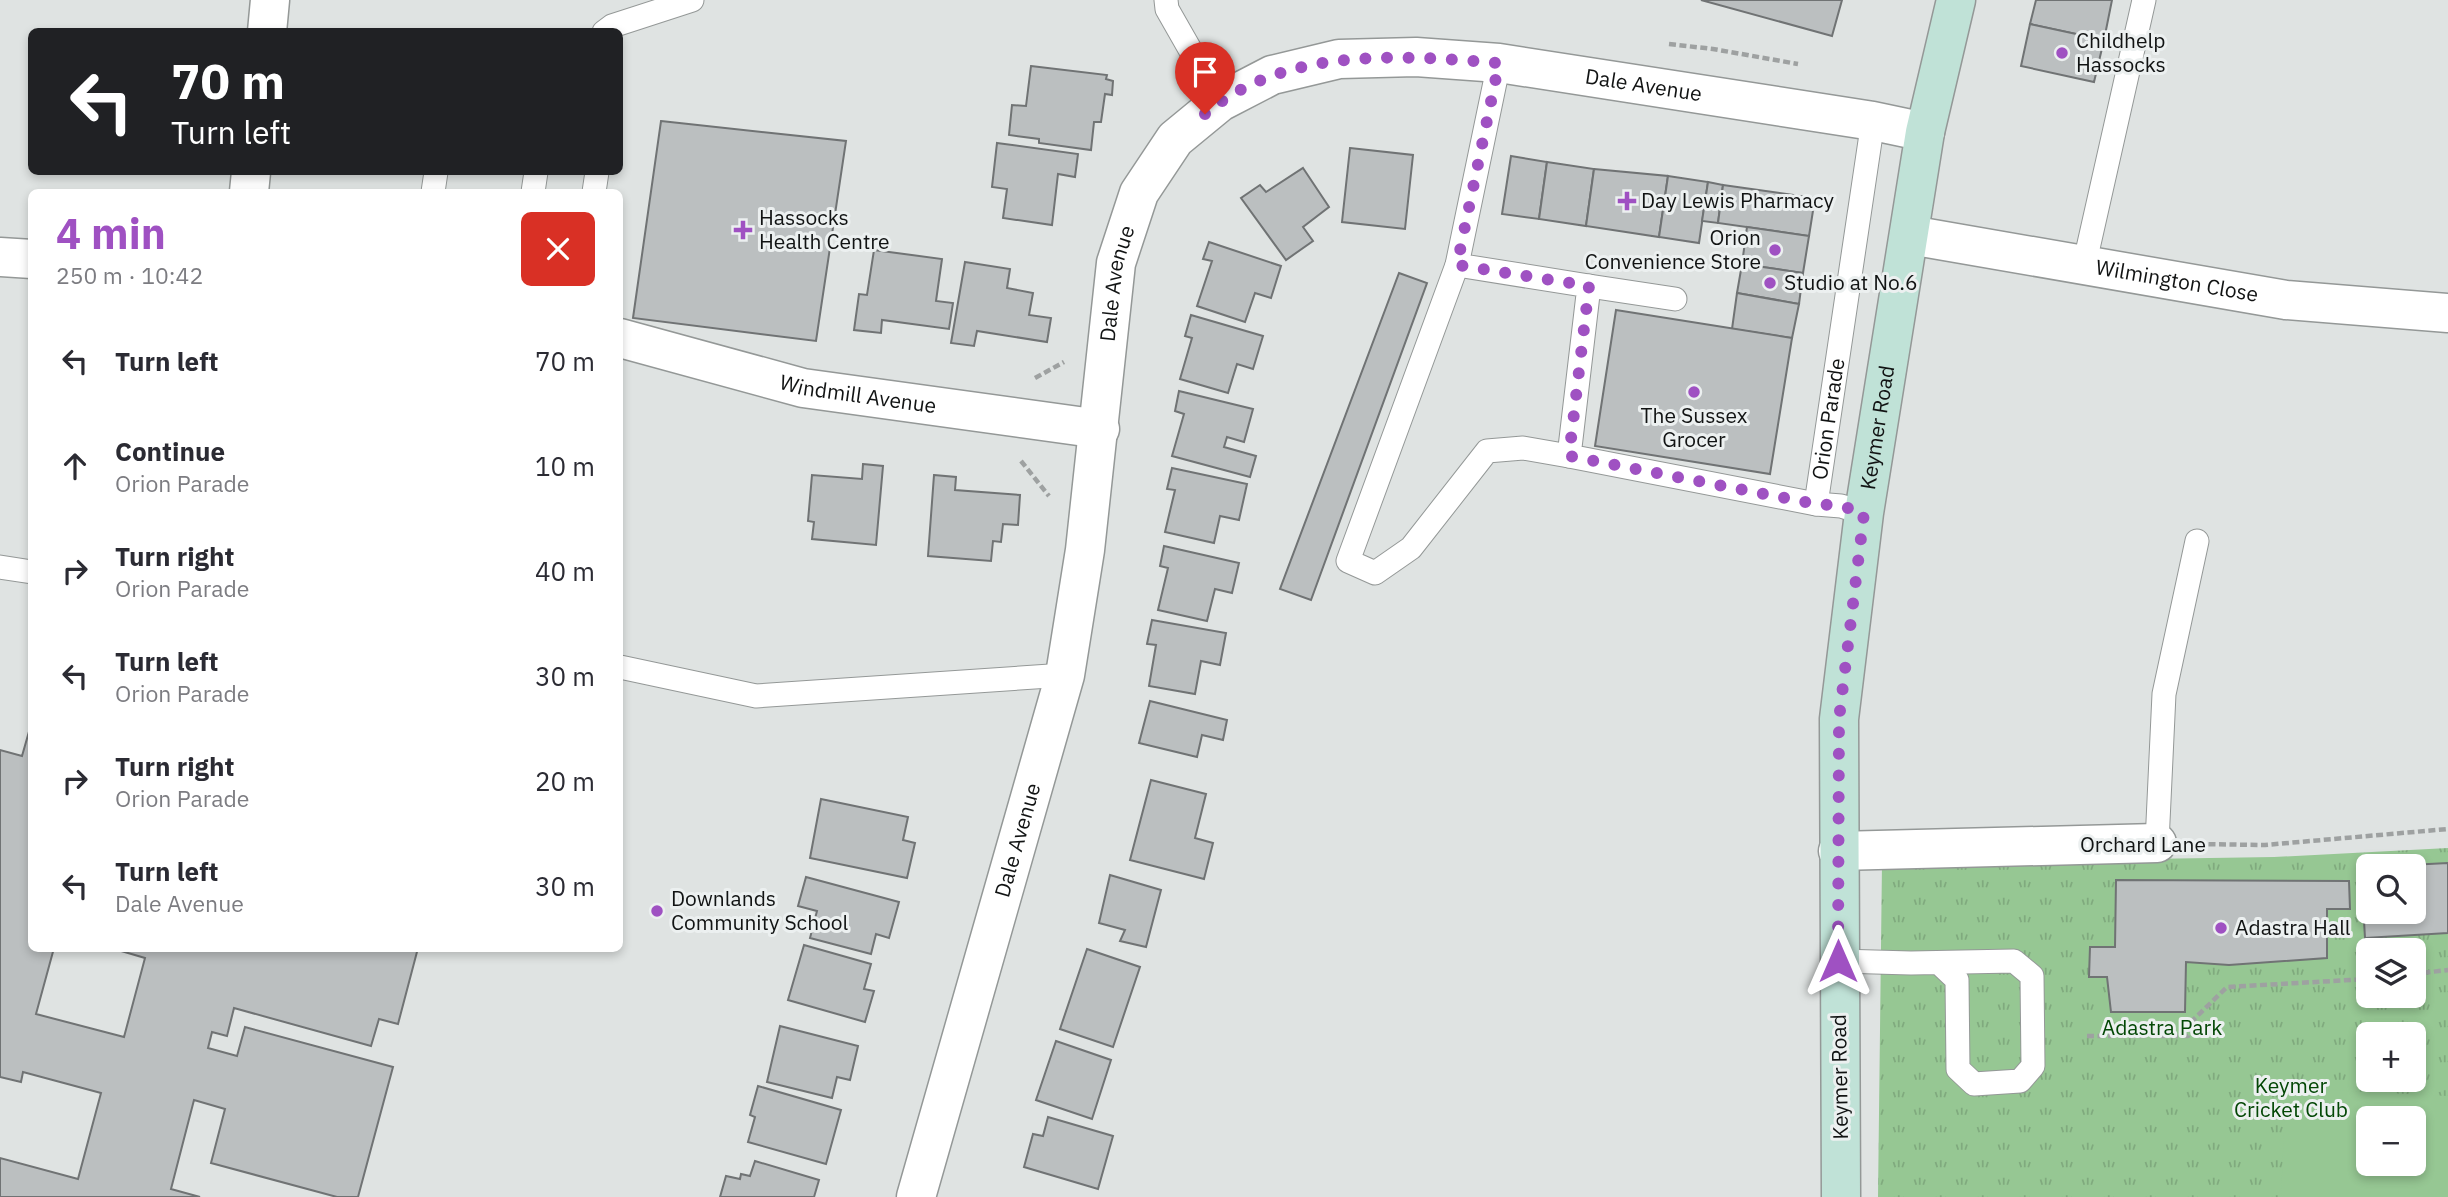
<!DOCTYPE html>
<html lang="en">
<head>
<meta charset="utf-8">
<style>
  :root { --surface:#fff; --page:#f2f2f3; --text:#2b2b33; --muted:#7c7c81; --accent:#9f51c2 }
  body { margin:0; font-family:"IBM Plex Sans",sans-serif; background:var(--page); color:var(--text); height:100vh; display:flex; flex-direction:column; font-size:26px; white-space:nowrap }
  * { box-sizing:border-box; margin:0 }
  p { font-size:23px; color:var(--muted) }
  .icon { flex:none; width:38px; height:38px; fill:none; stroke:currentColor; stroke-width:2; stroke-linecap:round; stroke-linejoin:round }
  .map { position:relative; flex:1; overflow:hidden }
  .drawer { position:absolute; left:28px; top:189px; width:595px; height:763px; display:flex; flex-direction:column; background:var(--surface); border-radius:10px; box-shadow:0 4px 10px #0003 }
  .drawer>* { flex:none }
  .banner { position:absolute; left:28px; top:28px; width:595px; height:147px; border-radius:10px; box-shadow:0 4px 10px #0003; background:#202124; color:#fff; overflow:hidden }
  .buttons { position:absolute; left:2356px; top:854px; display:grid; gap:14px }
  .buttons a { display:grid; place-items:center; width:70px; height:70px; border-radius:10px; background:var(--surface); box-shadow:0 4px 10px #0003; font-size:35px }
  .pin { position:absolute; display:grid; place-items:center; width:60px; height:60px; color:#fff; margin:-72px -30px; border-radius:50% 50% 50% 0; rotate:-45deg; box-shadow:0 0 7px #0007 }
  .pin .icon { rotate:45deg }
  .me { position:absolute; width:77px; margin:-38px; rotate:0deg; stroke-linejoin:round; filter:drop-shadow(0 0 5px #0008) }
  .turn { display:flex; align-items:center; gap:24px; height:147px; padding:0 28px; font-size:32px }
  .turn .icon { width:91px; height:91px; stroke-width:2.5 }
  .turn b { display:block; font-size:49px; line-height:60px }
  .round { display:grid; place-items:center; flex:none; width:74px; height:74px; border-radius:10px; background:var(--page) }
  .summary { display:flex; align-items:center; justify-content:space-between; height:119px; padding:0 28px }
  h1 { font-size:42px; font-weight:800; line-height:52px; color:var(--accent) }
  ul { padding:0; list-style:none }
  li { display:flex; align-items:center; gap:21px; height:105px; padding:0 28px }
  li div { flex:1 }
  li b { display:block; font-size:26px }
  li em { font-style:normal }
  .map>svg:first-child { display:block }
</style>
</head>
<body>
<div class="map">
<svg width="2448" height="1197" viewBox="0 0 2448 1197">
  <defs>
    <pattern id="grass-tufts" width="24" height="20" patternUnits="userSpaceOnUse" patternTransform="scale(1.75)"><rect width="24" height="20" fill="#96c793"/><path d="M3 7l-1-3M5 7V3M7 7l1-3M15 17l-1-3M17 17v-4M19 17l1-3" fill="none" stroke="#80aa7e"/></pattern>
  </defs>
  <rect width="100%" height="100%" fill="#dfe3e2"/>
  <path fill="url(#grass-tufts)" fill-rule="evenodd" d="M2448 848V1197H1878L1882 863 2274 857ZM2368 866H2413V912H2368ZM2368 950H2413V996H2368ZM2368 1034H2413V1080H2368ZM2368 1118H2413V1164H2368Z"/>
  <path fill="#96c793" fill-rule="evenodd" d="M2286 1088 2448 1096V1197H2281ZM2368 1118H2413V1164H2368Z"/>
  <g fill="#bbbfc0" stroke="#707374" stroke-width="2">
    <polygon points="1701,0 1842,0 1832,36"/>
    <polygon points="2036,0 2112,0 2104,40 2030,24"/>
    <polygon points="2030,24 2104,40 2094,82 2021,66"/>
    <polygon points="1031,66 1107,75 1106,79 1113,81 1112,95 1105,94 1101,122 1094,122 1091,150 1039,143 1039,139 1009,135 1012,105 1026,106"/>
    <polygon points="661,121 846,141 816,341 633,318"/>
    <polygon points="997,143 1078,154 1075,177 1058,174 1052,225 1003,218 1007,189 992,187"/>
    <polygon points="1350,148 1413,155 1405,229 1342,222"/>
    <polygon points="1511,156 1547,162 1539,219 1502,214"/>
    <polygon points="1547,162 1594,169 1586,226 1539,219"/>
    <polygon points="1303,168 1329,207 1303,227 1313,241 1286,260 1241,198 1260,185 1266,192"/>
    <polygon points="1594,169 1668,176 1659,237 1586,226"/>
    <polygon points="1668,176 1708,182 1699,243 1659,237"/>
    <polygon points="1708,182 1723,185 1718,223 1702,221"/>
    <polygon points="1723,185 1815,198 1809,236 1718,223"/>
    <polygon points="1747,227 1809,236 1803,273 1742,264"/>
    <polygon points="1209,242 1281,266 1271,298 1255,293 1245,322 1197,306 1212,261 1203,259"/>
    <polygon points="874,250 942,259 936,301 953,303 949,329 882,320 881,333 854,330 859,294 867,295"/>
    <polygon points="965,262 1010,269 1007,288 1033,293 1029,315 1051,318 1047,342 977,331 974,346 951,343"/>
    <polygon points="1742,264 1803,273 1799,304 1737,293"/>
    <polygon points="1399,273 1427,283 1311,600 1280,589"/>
    <polygon points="1737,293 1799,304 1792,338 1732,329"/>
    <polygon points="1616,310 1792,338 1770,474 1595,446"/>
    <polygon points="1191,315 1263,336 1253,369 1237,364 1228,393 1180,379 1192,338 1185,336"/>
    <polygon points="1179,391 1253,409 1244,442 1227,437 1224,447 1256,456 1250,477 1172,456 1184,414 1175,411"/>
    <polygon points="863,464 883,466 876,545 812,539 814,522 808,521 812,475 862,479"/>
    <polygon points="1172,468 1247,484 1239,520 1220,516 1214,543 1165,532 1175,490 1167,489"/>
    <polygon points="934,475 956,477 955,490 1020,495 1018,525 1003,524 1001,542 993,541 991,561 928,556"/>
    <polygon points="1164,546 1239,563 1232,593 1215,589 1207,621 1158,610 1168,568 1160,566"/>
    <polygon points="1152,620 1226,633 1220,665 1201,661 1195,694 1149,686 1156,645 1147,644"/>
    <polygon points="1150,701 1227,720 1223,740 1202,735 1197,757 1139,743"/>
    <polygon points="32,721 32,948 54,948 36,1014 124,1037 145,958 111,948 418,948 398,1024 379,1019 371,1046 234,1008 227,1036 212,1032 208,1048 237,1056 245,1027 393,1067 358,1197 337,1197 211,1163 225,1109 194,1100 171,1189 200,1197 0,1197 0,1158 78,1179 101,1093 23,1072 21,1082 0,1077 0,750 22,756"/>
    <polygon points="1151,780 1206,794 1195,838 1213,843 1204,879 1130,860"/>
    <polygon points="821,799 908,817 903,840 915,843 907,878 810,858"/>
    <polygon points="2448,863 2448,933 2365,938 2361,868 2368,868 2368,912 2413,912 2413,866 2390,866"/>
    <polygon points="1110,875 1161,890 1146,947 1120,941 1125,930 1099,923"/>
    <polygon points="806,877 899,902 889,938 876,934 871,954 810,938 817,911 798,906"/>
    <polygon points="2116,880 2349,881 2350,909 2327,909 2327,958 2229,965 2186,962 2185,1012 2111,1012 2107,977 2089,977 2090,947 2115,947"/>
    <polygon points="804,945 871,964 864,989 874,991 865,1022 788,1000"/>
    <polygon points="1087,949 1140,967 1113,1047 1060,1029"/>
    <polygon points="780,1026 858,1046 850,1080 837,1077 832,1098 767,1082"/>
    <polygon points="1056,1041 1111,1060 1092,1119 1036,1100"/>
    <polygon points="758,1086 841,1110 826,1164 748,1142 755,1117 750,1115"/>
    <polygon points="1048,1117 1113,1136 1098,1189 1024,1167 1033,1134 1043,1136"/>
    <polygon points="755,1161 819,1180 814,1197 720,1197 726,1176 740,1179 741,1174 750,1176"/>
  </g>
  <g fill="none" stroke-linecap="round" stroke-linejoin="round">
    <g stroke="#949897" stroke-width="25">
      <g id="lane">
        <polyline points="1166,0 1167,9 1220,102"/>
        <polyline points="604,32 612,26 692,0"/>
        <polyline points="1499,63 1457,265 1589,286 1569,456 1816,504 1841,506 1864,513"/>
        <polyline points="433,192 436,172"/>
        <polyline points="533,192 536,172"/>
        <polyline points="594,192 597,172"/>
        <polyline points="1457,265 1348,561 1375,573 1411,548 1487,451 1523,448 1569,456"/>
        <polyline points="2084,266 2144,0"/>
        <polyline points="1589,286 1675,299"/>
        <path id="s1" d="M1816 504 1873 121"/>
        <polyline points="0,567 32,572"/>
        <polyline points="620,667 756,696 1065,675"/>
        <polyline points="2157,843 2164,694 2197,541"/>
        <polyline points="1838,961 1911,963 2014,961 2032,976 2033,1066 2020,1081 1974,1084 1958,1069 1957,980 1939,963"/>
      </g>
    </g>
    <g stroke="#949897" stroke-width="41">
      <g id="street">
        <polyline points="267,32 270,0"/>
        <polyline points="249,192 251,172"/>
        <path id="s2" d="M1910 235 2286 300 2448 313"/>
        <polyline points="0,257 32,259"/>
        <path id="s3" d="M620 338 803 388 1100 429"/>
        <polyline points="1838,851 2157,843"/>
        <path id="s4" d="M916 1197 1065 675 1085 550 1116 263 1139 193 1175 139 1220 102 1272 75 1339 59 1416 57 1499 63 1873 121 1925 132"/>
      </g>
    </g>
    <g stroke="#949897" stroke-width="41">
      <g id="secondary">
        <path id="s5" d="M1841 1197 1839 719 1864 513 1925 132 1956 0"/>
      </g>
    </g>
    <g stroke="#9ea1a1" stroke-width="4.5" stroke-dasharray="7 3.5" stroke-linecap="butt">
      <polyline points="1669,44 1713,49 1798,64"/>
      <polyline points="1035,378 1064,362"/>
      <polyline points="1021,461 1049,496"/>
      <polyline points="2198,844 2265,845 2448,829"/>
      <polyline points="2413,974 2448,970"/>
      <polyline points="2087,1036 2188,1036 2188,1025 2227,987 2368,979"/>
    </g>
    <use href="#lane" stroke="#fff" stroke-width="23"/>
    <use href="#street" stroke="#fff" stroke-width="38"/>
    <use href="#secondary" stroke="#c0e2d7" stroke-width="38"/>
  </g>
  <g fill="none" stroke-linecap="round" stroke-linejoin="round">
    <path stroke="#9f51c2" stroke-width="12" stroke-dasharray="0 21.6" d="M1205 114C1286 46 1400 55 1499 63L1457 265 1589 286 1569 456 1816 504 1841 506 1864 513 1839 719 1838 961"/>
  </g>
  <g fill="#9f51c2" stroke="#ecf0f0" stroke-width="2.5">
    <circle cx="2062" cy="53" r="7"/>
    <path d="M1623.5 190.5h7v7h7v7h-7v7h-7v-7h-7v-7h7z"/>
    <path d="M739.5 219.5h7v7h7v7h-7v7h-7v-7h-7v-7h7z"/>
    <circle cx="1775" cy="250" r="7"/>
    <circle cx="1770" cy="283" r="7"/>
    <circle cx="1694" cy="392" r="7"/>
    <circle cx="657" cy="911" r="7"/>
    <circle cx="2221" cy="928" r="7"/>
  </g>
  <g text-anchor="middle" stroke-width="6" stroke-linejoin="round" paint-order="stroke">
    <g font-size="21" fill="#111313" stroke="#ecf0f0" text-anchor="start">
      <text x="2076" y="48">Childhelp<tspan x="2076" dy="24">Hassocks</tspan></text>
      <text x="1641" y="208">Day Lewis Pharmacy</text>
      <text x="759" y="225">Hassocks<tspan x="759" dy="24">Health Centre</tspan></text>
      <text x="1761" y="245" text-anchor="end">Orion<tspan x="1761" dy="24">Convenience Store</tspan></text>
      <text x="1784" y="290">Studio at No.6</text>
      <text x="1694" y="423" text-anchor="middle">The Sussex<tspan x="1694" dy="24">Grocer</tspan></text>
      <text x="671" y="906">Downlands<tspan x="671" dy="24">Community School</tspan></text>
      <text x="2235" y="935">Adastra Hall</text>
    </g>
    <g font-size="21" fill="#111313" stroke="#ecf0f0">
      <text dy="7" stroke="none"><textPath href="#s4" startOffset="1589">Dale Avenue</textPath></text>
      <text dy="7" stroke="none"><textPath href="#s2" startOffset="271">Wilmington Close</textPath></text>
      <text dy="7" stroke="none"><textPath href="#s4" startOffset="938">Dale Avenue</textPath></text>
      <text dy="7" stroke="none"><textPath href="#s3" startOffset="245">Windmill Avenue</textPath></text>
      <text dy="7" stroke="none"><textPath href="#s1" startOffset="86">Orion Parade</textPath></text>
      <text dy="7" stroke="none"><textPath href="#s5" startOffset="772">Keymer Road</textPath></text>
      <text dy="7" stroke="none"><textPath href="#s4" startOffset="371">Dale Avenue</textPath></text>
      <text x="2143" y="852">Orchard Lane</text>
      <text transform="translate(1840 1077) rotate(-91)" y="7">Keymer Road</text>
    </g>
    <g font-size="21" fill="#034705" stroke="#ecf0f0">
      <text x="2162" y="1035">Adastra Park</text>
      <text x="2291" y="1093">Keymer<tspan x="2291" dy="24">Cricket Club</tspan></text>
    </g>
  </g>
</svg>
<div class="buttons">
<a><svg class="icon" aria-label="search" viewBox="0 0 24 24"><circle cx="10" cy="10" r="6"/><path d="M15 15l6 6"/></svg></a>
<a><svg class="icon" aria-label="layers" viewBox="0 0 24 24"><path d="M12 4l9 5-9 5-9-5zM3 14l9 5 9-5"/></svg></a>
<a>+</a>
<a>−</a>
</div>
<div class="pin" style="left:1205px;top:114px;background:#d93025"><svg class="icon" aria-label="arrive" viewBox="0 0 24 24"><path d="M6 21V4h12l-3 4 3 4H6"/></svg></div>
<svg class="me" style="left:1838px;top:961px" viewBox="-20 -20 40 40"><path d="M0-17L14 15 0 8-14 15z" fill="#9f51c2" stroke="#fff" stroke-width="4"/></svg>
<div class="banner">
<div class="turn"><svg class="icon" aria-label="left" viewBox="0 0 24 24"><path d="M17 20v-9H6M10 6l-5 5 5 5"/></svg><div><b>70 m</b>Turn left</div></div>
</div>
<section class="drawer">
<div class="summary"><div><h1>4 min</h1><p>250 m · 10:42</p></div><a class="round" style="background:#d93025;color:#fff"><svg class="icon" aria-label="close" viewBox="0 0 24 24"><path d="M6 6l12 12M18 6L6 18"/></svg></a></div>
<ul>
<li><svg class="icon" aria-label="left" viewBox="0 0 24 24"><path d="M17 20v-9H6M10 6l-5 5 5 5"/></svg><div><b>Turn left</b></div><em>70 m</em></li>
<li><svg class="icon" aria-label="ahead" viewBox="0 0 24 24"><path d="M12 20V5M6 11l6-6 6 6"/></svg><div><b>Continue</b><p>Orion Parade</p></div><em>10 m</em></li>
<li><svg class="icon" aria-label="right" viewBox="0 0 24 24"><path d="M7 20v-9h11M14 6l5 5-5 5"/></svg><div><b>Turn right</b><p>Orion Parade</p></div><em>40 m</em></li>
<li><svg class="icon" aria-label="left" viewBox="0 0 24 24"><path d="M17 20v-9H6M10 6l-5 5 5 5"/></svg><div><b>Turn left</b><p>Orion Parade</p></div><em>30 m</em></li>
<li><svg class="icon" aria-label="right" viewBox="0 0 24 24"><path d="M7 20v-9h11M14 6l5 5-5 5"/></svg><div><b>Turn right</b><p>Orion Parade</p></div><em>20 m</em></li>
<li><svg class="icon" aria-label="left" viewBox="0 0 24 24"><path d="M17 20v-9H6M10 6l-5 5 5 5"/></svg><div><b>Turn left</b><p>Dale Avenue</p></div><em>30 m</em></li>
</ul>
</section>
</div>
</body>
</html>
